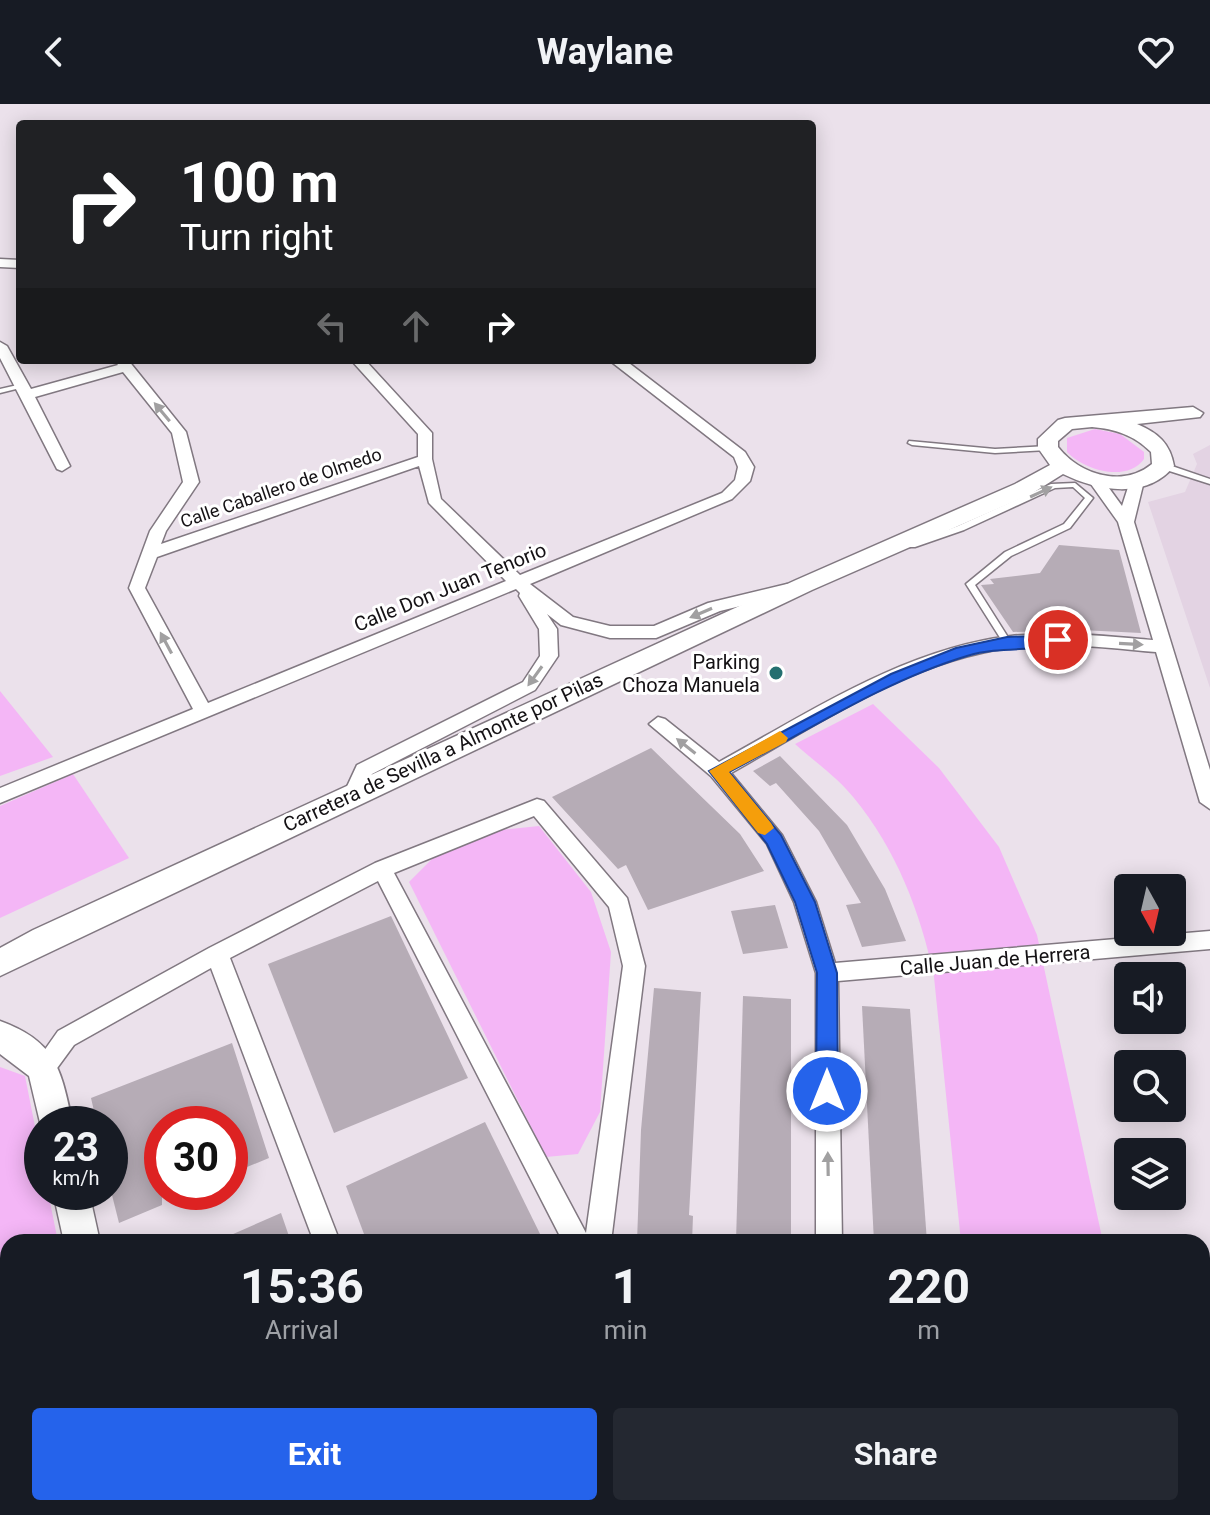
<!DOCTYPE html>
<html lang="en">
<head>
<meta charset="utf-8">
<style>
  :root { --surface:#171b24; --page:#242831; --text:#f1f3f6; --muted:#9ea1a6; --accent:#2563eb }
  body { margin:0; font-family:Roboto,sans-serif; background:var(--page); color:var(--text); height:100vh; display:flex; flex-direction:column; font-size:30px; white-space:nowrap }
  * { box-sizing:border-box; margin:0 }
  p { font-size:26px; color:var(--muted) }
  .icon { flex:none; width:44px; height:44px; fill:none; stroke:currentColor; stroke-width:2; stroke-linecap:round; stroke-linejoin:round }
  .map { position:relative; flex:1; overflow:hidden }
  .panel { position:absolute; left:0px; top:1130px; width:1210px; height:282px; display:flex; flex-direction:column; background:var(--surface); border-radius:24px 24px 0 0; box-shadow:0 4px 20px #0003 }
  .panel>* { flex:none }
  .banner { position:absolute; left:16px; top:16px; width:800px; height:244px; border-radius:8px; box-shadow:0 4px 20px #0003; background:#202124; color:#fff; overflow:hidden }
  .needle { width:52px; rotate:172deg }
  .buttons { position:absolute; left:1114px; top:770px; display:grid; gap:16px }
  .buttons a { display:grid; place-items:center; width:72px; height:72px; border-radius:8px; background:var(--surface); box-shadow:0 4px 20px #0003; font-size:40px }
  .speed { position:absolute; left:24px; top:1002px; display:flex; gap:16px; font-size:40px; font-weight:700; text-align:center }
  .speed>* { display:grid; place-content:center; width:104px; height:104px; border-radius:50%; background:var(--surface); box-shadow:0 4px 20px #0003; line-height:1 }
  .speed small { font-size:20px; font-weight:400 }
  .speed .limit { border:12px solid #d22; background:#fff; color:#111 }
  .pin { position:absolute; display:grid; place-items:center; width:68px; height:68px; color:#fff; margin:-34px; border:4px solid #fff; border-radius:50%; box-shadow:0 2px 8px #0007 }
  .me { position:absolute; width:88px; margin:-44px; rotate:0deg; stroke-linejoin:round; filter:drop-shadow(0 0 6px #0008) }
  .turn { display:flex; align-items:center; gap:28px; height:168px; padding:0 32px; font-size:36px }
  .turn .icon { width:104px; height:104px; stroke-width:2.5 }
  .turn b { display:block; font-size:56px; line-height:68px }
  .lanes { display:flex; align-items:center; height:76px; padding:0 32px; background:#0003; justify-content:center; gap:40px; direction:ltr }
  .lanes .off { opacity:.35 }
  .eta { display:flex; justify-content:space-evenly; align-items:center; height:136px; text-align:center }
  .eta b { font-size:48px; font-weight:700; line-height:56px }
  .action { display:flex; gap:16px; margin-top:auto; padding:16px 32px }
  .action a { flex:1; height:92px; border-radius:8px; background:var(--accent); color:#fff; font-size:32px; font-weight:700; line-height:92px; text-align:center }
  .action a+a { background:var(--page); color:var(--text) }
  header { display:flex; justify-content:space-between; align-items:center; height:104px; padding:0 32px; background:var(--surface); font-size:36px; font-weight:700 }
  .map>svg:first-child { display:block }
</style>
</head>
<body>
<header><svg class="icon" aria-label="back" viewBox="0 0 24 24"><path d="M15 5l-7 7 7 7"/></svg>Waylane<svg class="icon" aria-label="heart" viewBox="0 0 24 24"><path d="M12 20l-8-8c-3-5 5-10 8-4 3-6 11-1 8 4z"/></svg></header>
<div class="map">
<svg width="1210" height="1411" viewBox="0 0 1210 1411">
  <rect width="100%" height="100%" fill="#ebe1eb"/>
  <polygon fill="#e3d3e3" points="1210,341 1210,584 1148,398 1185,388 1197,360 1193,350"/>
  <g fill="#f4b6f6">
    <path d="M1095 325 1120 330 1144 348V355C1127 379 1084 366 1067 348V334Z"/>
    <polygon points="0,587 53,653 0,672"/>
    <path d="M873 600 939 664 999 743 1037 831 1103 1138H961L934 873C921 809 896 745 854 694 838 674 814 657 795 640Z"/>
    <polygon points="73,670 129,754 0,814 0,702"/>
    <polygon points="539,722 591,788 611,848 600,1008 578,1050 546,1053 409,778 435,752 500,726"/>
    <polygon points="0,963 25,972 42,1058 42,1088 48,1088 58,1138 8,1138 8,1404 110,1404 111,1411 0,1411"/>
    <polygon points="983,1404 1154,1404 1155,1411 983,1411"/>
  </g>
  <g fill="#b6acb6">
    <polygon points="1059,441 1119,446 1141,529 1081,526 1013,528 981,481 994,480 990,475 1040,469"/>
    <polygon points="651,644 740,730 764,767 648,806 626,761 618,765 552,693"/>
    <polygon points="780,652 847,721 885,785 906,837 862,843 846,801 861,799 819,727 776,679 770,682 753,667"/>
    <polygon points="775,801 788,844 743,850 731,807"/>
    <polygon points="391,812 468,974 334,1029 268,860"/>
    <polygon points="654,884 701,888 689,1111 693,1112 692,1138 637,1138 641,1026"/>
    <polygon points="743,892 791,895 791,1138 736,1138"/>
    <polygon points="862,902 910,905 927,1138 874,1138"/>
    <polygon points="232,939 269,1054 230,1070 230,1020 162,1020 162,1101 119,1119 110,1083 110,1020 97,1020 91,994"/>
    <polygon points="485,1018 544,1138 367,1138 346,1082"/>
    <polygon points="281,1109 291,1138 215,1138"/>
  </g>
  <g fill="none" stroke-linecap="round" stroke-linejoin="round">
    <g stroke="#817881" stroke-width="3">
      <g id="lane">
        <polygon points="22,280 25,282 24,283 0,289 0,285"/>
        <polygon points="909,337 995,345 1048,342 1052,344 1048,346 995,349 912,341 908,339"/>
        <polygon points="1160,360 1166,360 1210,375 1210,380 1160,364"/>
        <polygon points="1075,379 1093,394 1070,424 1011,452 975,481 1011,538 1010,540 1004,540 966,480 1005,448 1064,420 1085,394 1073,383 1055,384 964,426 915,443 909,443 908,441 958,422 1051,380"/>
      </g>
    </g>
    <g stroke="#817881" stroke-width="3">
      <g id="street">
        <polygon points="0,155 20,156 20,164 0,163"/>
        <path d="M0 238 7 242 31 285 118 261 114 256H128L186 328 199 378 166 427 161 440 418 353V330L351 256H365L432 329V355L441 395 520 471 722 389 735 376 738 363 734 353 609 256H625L745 348 754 363 750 377 732 395 530 480 573 513 610 522H654L708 499 787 480 795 485 793 489 720 507 656 534H610L561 521 547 510 557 525 558 552 535 586 372 670 361 694 354 696 344 689 357 661 523 578 540 552 539 525 519 492 520 489 516 485 0 699V684L193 605 129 484 150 427 183 378 172 329 123 268 35 293 70 362 62 367 57 365 0 254ZM419 362 429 399 506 477 208 599 145 484 157 453Z"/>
        <path d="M1096 371 1101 373 1122 402 1131 374 1136 372 1144 377 1134 418 1210 666V705L1200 698 1156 548C1107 544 1058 537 1009 544 909 557 817 621 731 669L782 731 816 798 835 859 1210 827V845L838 877 842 1138H816V869L794 798 767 740 711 672 649 620 658 613 665 615 719 658C810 608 906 544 1011 532 1059 527 1106 532 1153 536L1118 418 1088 376Z"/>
        <path d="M537 695 544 697 627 794 645 862 611 1138H563L378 777 230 854 340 1138H314L211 864 74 941 52 971 44 974 36 971 32 964 58 927 209 844 375 759ZM534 712 609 803 623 862 586 1129 394 769Z"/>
        <polygon points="1202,1254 1210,1255 1210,1283 1202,1282"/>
        <polygon points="363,1404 403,1404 400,1411 360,1411"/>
        <rect x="817" y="1404" width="30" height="7"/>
      </g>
    </g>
    <g stroke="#817881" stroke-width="3">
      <g id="secondary">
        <path d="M1193 303 1203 309 1200 313 1137 320C1158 329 1170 339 1174 362 1147 396 1097 387 1063 370L1031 390 812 486 0 872V844L33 826 796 476 1015 380 1050 361 1038 344V335L1058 316 1065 314ZM1092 323C1115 325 1134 331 1151 348L1152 360C1123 384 1080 371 1058 343V337L1072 325Z"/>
        <path d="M0 917C58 938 61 967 73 1020H42V1027L29 972 0 950Z"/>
        <polygon points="53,1088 89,1088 100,1138 64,1138"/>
        <polygon points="119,1404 161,1404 163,1411 121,1411"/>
      </g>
    </g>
    <use href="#lane" fill="#fff" fill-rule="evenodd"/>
    <use href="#street" fill="#fff" fill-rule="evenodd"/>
    <use href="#secondary" fill="#fff" fill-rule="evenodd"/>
  </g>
  <defs><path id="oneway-solid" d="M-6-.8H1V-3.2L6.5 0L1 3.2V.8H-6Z" transform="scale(2)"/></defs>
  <g fill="#a1a0a1">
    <use href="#oneway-solid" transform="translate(162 308) rotate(-130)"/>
    <use href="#oneway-solid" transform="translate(1041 388) rotate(-25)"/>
    <use href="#oneway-solid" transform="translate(701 509) rotate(157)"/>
    <use href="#oneway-solid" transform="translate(166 539) rotate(-118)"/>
    <use href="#oneway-solid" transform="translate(1131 540) rotate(3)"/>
    <use href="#oneway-solid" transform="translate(535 572) rotate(126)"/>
    <use href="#oneway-solid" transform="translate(686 642) rotate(-142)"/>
    <use href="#oneway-solid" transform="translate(828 1060) rotate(-91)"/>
  </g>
  <path fill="#2563eb" stroke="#184099" stroke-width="2" d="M1058 531 1066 536 1064 540C1033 548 1000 542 967 552 884 577 806 628 729 668L781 731 815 798 837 869 838 987 835 994 827 997 819 994 816 987 817 869 795 798 767 740 709 667 891 570 956 544 1007 533Z"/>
  <polygon fill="#f59e0b" points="780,627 788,634 786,638 729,668 771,719 774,724 765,731 758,729 709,667"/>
  <circle fill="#246f70" stroke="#fff" stroke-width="3" cx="776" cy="569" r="8"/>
  <g text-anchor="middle" stroke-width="6" stroke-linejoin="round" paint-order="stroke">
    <g font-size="18" fill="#141114" stroke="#fff">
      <text transform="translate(281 384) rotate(-19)" y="6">Calle Caballero de Olmedo</text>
    </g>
    <g font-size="20" fill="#141114" stroke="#fff">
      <text transform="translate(450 483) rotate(-22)" y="7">Calle Don Juan Tenorio</text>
      <text transform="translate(443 648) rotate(-25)" y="7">Carretera de Sevilla a Almonte por Pilas</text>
      <text transform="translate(995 856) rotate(-5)" y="7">Calle Juan de Herrera</text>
    </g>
    <g font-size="20" fill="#141114" stroke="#fff" text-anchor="end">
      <text x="760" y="565">Parking<tspan x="760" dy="23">Choza Manuela</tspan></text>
    </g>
  </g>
</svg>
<div class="buttons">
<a><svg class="needle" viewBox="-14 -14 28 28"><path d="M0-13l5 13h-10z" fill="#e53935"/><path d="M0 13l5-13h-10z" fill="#9ea1a6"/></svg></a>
<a><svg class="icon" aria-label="sound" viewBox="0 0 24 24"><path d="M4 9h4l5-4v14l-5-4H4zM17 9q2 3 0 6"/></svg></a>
<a><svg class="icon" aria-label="search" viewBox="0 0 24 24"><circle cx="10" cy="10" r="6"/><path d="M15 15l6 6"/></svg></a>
<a><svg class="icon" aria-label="layers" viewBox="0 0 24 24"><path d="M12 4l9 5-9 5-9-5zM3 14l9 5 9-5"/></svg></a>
</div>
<div class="speed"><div>23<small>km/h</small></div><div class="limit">30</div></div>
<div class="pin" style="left:1058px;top:536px;background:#d93025"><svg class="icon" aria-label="arrive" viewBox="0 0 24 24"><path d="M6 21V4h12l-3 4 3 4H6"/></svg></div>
<svg class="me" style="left:827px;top:987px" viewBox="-20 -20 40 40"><circle r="17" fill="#2563eb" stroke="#fff" stroke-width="3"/><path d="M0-11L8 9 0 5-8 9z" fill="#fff"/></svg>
<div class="banner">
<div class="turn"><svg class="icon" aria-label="right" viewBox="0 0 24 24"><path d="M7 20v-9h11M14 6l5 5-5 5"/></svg><div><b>100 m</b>Turn right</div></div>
<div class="lanes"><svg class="icon off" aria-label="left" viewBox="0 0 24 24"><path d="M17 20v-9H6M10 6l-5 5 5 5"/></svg><svg class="icon off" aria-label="ahead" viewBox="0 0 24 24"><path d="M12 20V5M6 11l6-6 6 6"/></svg><svg class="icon" aria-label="right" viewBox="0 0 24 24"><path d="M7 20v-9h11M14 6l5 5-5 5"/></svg></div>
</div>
<section class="panel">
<div class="eta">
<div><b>15:36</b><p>Arrival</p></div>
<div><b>1</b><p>min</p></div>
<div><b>220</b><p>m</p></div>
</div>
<div class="action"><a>Exit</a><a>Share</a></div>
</section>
</div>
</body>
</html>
